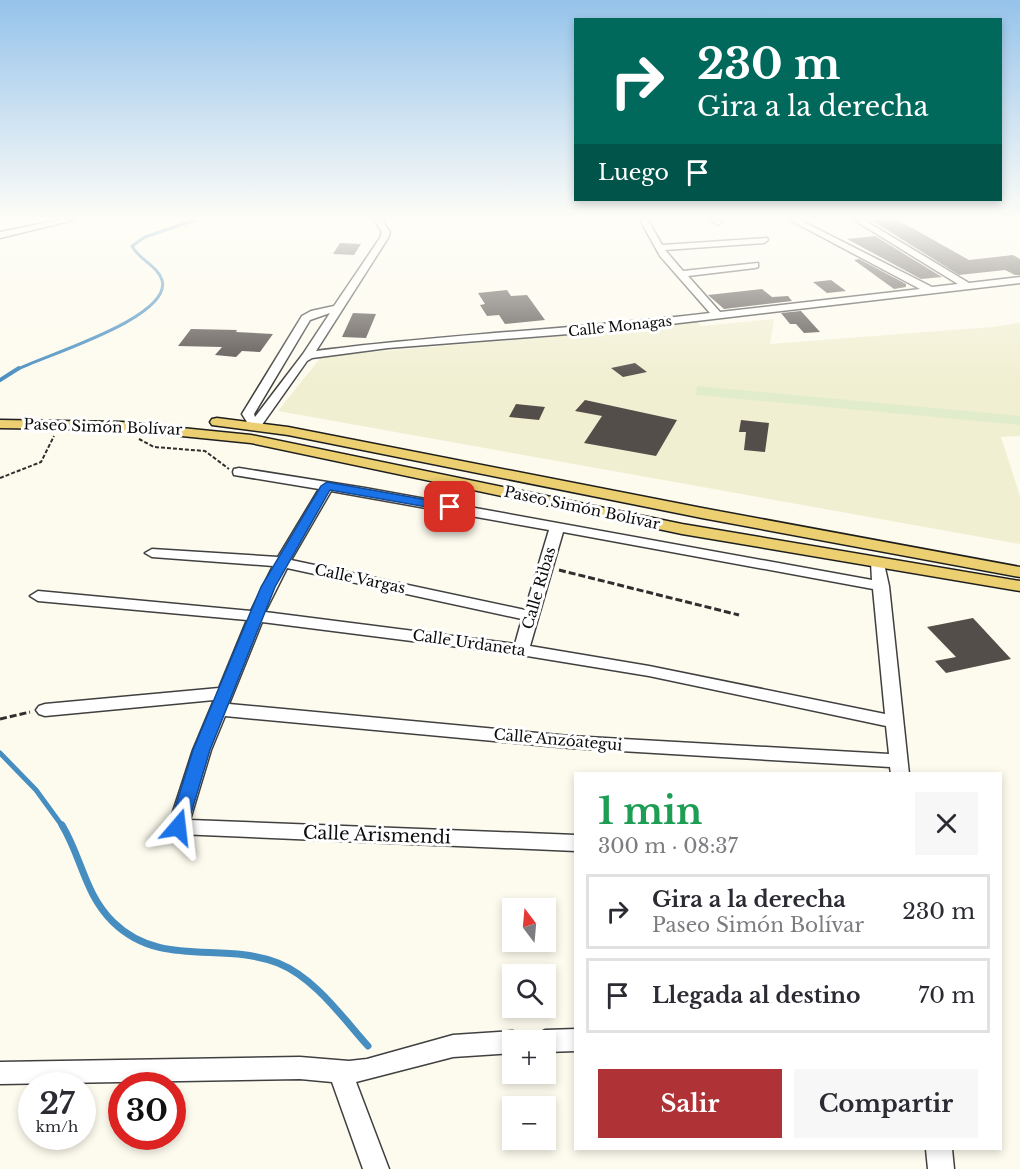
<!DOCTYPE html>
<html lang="es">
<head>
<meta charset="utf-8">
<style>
  :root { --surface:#fff; --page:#f7f7f7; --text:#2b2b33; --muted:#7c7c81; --line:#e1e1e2; --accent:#af3336 }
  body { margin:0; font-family:"Libre Baskerville",serif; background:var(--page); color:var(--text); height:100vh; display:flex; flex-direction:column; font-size:22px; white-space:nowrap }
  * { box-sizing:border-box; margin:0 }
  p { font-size:20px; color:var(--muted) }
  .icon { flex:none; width:33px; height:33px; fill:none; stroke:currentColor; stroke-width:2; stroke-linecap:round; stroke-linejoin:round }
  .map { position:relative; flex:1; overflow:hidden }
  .side { position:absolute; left:574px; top:772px; width:428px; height:378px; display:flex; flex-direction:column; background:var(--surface); border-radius:0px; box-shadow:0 3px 9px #0003 }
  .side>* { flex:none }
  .guide { position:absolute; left:574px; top:18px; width:428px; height:183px; border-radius:0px; box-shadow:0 3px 9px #0003; background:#00695c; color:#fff; overflow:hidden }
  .needle { width:39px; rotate:344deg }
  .tools { position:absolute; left:502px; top:898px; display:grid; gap:12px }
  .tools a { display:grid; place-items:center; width:54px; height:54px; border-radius:0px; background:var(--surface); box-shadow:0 3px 9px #0003; font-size:30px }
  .speed { position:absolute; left:18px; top:1072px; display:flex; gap:12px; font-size:30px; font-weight:700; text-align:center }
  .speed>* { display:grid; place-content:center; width:78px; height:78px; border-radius:50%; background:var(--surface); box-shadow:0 3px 9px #0003; line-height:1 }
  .speed small { font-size:15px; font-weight:400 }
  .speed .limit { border:9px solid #d22; background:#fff; color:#111 }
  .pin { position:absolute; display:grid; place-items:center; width:51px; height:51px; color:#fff; margin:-26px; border-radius:12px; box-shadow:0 3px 9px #0006 }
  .me { position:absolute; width:66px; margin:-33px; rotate:17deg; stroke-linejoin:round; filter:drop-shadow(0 0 4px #0008) }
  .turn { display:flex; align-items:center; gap:21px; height:126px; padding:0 24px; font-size:27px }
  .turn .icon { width:78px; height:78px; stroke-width:2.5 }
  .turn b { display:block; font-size:42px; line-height:51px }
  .then { display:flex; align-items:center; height:57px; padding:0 24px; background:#0003; gap:12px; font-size:22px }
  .round { display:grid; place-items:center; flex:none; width:63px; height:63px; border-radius:0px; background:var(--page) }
  .headline { display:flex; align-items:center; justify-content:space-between; height:102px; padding:0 24px }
  h1 { font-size:36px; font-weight:700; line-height:45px; color:#1e9e55 }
  .action { display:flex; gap:12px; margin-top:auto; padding:12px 24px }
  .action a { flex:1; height:69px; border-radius:0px; background:var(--accent); color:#fff; font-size:24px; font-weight:700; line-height:69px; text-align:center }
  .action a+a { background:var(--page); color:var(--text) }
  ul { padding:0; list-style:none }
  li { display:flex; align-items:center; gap:18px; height:75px; margin:0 12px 9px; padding:0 12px; border:3px solid var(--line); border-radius:0px }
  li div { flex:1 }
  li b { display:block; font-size:22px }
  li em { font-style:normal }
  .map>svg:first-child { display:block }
</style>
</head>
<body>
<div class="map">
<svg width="1020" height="1169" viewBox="0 0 1020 1169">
  <rect width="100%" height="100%" fill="#fdfbee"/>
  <polygon fill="#f1efd1" points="774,319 770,344 992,327 1020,323 1020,436 1001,437 1020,496 1020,544 278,411 322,356 633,330 697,321 701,326"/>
  <polygon fill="#e1eccc" points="697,386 1020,416 1020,425 696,395"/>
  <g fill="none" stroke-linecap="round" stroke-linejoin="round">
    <path stroke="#468dc0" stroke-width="3" d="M16 370C42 356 173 318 162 280 157 265 139 260 132 246L145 237 195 220"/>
    <polyline stroke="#468dc0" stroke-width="4" points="0,380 19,368"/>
    <polyline stroke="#468dc0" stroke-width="5" points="0,753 36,790 63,827"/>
    <path stroke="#468dc0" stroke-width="7" d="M62 825C82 858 84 893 113 922 161 969 222 941 278 963 315 978 342 1017 368 1046"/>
  </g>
  <g fill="#544e4a">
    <polygon points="871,220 898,220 969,260 1013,255 1020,259 1020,275 1015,275 1005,270 959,275"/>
    <polygon points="875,236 942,277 921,279 847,239"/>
    <polygon points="340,243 361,244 354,255 333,254"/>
    <polygon points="859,259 906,284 906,287 894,289 854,260"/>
    <polygon points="831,280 846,291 827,293 813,282"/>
    <polygon points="762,289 772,297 788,296 792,301 724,309 708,295"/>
    <polygon points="507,290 511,296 527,295 545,320 505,324 499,315 487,316 480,305 485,304 478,293"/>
    <polygon points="801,311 820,332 804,333 796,324 790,324 781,313"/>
    <polygon points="353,313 376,314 366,338 342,337"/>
    <polygon points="191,329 237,330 236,332 273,334 260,352 242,351 236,357 215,355 222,347 178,346"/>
    <polygon points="635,363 647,372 623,377 611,368"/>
    <polygon points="585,400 677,420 656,456 584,443 602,416 575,411"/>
    <polygon points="516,404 545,407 539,420 509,417"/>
    <polygon points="741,420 769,423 765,452 744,450 746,432 739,432"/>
    <polygon points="973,618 1011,659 946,673 935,661 956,657 927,627"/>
  </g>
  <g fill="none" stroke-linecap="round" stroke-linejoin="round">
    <g stroke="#404040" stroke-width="3">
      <g id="minor">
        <polygon points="59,220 74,220 0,238 0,232"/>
        <path d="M374 220H382L390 232 388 238 316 351C447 334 579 329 710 313L660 256 640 220H648L662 245 767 238 768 240 764 243 665 250 683 271 758 263V267L755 268 688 276 720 312 920 289 790 220H800L932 287 958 284 854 220H864L969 283 1020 277V283L620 330 388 348 312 358 307 361 259 429H251L249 426 251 423 247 422 242 414 302 316 311 311 334 306 380 238 382 232ZM330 313 303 354 255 417 254 414 310 320Z"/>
        <polygon points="710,220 720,220 722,222 718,225"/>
        <path d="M239 468 365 488 872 580 871 562 873 559H883L889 586 909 774H891L890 767 570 748 225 716 211 750 190 820 576 835V851L178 834 171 832 168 827 193 750 214 700 45 716 39 714 36 710 39 706 45 704 219 688 247 620 38 601 30 596 38 591 251 611 273 566 152 557 145 553 152 549 278 557 319 489 234 475 233 472 234 469ZM331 491 549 530 525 610 291 560ZM563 532 873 589 885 714 649 666 530 646ZM287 568 522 619 515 644 265 612ZM262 622 521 655 649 676 886 726 889 754 570 736 229 704Z"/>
        <polygon points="576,1029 576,1051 546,1052 546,1041 533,1041 537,1034 545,1030"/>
        <polygon points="513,1031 521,1035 524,1041 513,1041 513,1053 453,1057 356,1082 389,1169 363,1169 332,1082 300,1079 0,1084 0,1062 300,1057 349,1061 367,1059 453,1035"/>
        <polygon points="926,1149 952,1149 954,1169 928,1169"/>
      </g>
    </g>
    <g stroke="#1e1e1e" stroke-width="3">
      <g id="major">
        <polygon points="217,418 288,427 702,508 1020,567 1020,577 702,518 288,435 212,425 210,422 212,419"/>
        <polygon points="0,420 122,422 251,435 682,524 1020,581 1020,591 682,534 251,443 122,430 0,428"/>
      </g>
    </g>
    <g stroke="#2f2f2f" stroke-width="2" stroke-dasharray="4 2" stroke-linecap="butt">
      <polyline points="139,439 154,447 205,451 229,469"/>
      <polyline points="0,478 41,462 54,436"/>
    </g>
    <g stroke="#2f2f2f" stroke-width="3" stroke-dasharray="7 3" stroke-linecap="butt">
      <polyline points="559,570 739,615"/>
      <polyline points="0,719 30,712"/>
    </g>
    <use href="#minor" fill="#fff" fill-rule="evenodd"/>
    <use href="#major" fill="#ebcf70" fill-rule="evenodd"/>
  </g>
  <linearGradient id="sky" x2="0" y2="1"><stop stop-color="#95c3eb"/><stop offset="0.57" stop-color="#fefdf7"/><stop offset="1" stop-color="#fefdf7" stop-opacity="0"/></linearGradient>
  <rect width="1020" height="383" fill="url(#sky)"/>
  <polygon fill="#1a73e8" stroke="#114b97" stroke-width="1.5" points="327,482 450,504 457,507 450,511 330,490 275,587 210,750 187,827 184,832 178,833 172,832 169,827 193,750 261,587 321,486"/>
  <g text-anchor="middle" stroke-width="6" stroke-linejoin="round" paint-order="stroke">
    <g font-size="14" fill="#0d0d0d" stroke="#fff">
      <text transform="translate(620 326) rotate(-6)" y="5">Calle Monagas</text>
    </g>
    <g font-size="15" fill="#0d0d0d" stroke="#fff">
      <text transform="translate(103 427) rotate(2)" y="5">Paseo Simón Bolívar</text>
      <text transform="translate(582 508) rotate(12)" y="5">Paseo Simón Bolívar</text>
      <text transform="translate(360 579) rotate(12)" y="5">Calle Vargas</text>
      <text transform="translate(539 588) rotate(-74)" y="5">Calle Ribas</text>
      <text transform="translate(469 643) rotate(8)" y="5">Calle Urdaneta</text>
      <text transform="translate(558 740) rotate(5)" y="5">Calle Anzóategui</text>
    </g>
    <g font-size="18" fill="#0d0d0d" stroke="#fff">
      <text transform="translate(377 835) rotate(2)" y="6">Calle Arismendi</text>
    </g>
  </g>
</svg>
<div class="tools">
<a><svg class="needle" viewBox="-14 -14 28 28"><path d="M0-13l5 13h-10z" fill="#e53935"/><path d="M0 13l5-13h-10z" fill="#7c7c81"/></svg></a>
<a><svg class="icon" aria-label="search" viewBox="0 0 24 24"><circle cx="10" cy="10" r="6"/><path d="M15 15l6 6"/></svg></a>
<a>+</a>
<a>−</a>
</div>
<div class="speed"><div>27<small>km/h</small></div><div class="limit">30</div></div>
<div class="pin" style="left:450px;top:507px;background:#d93025"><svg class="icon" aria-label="arrive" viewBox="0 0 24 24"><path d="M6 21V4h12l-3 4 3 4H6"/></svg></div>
<svg class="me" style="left:178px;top:827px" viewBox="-20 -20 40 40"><path d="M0-17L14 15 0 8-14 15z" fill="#1a73e8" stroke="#fff" stroke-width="4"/></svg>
<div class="guide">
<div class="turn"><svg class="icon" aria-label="right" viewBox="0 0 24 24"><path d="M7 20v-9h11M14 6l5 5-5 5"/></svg><div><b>230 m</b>Gira a la derecha</div></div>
<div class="then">Luego<svg class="icon" aria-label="arrive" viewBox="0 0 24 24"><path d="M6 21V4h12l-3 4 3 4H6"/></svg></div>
</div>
<section class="side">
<div class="headline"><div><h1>1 min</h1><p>300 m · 08:37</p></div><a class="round"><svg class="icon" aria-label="close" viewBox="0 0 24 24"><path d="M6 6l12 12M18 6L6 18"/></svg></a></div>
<ul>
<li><svg class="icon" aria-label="right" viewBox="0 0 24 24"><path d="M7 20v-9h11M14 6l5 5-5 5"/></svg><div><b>Gira a la derecha</b><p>Paseo Simón Bolívar</p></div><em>230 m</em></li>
<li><svg class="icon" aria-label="arrive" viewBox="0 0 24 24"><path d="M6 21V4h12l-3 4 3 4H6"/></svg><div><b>Llegada al destino</b></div><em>70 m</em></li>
</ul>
<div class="action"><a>Salir</a><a>Compartir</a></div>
</section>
</div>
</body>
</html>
